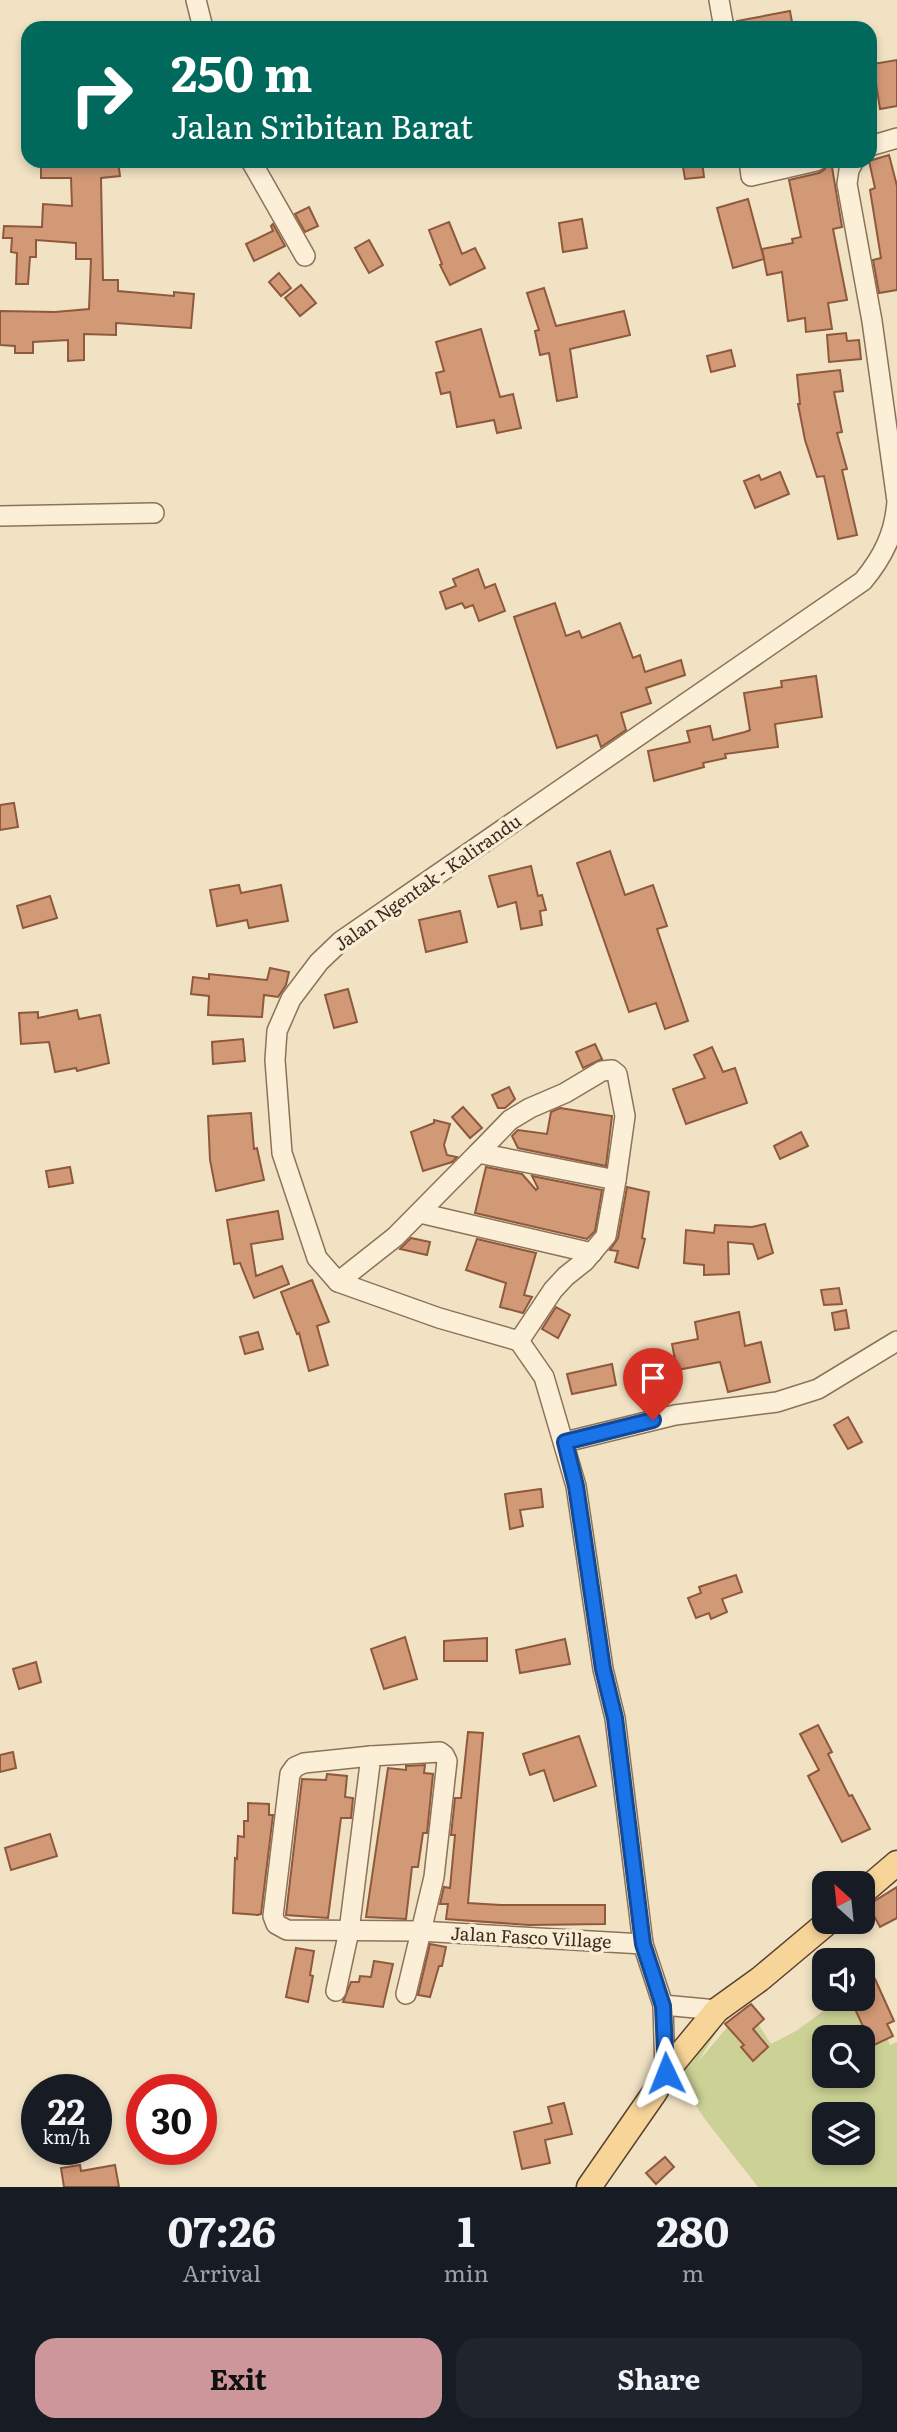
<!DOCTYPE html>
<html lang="en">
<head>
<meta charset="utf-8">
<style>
  :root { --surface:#171b24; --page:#20242c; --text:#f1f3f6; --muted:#9ea1a6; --accent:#cd969b }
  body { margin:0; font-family:Literata,serif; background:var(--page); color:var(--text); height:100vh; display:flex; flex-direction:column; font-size:26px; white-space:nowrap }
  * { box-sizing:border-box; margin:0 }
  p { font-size:23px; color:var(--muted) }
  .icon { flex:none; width:38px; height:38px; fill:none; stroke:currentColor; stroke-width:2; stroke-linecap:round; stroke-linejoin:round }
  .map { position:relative; height:2187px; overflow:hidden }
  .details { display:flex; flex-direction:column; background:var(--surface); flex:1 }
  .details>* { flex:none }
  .hud { position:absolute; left:21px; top:21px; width:856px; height:147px; border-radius:21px; box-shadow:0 4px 10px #0003; background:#00695c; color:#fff; overflow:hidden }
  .needle { width:46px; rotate:333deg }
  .tools { position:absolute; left:812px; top:1871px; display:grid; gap:14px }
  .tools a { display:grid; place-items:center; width:63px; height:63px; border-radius:14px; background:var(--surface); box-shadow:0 4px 10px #0003; font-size:35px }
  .speed { position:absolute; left:21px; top:2074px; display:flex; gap:14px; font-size:35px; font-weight:700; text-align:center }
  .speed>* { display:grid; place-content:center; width:91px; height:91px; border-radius:50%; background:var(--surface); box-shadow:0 4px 10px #0003; line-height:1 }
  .speed small { font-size:18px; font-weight:400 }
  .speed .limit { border:10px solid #d22; background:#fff; color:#111 }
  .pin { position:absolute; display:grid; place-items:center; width:60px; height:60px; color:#fff; margin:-72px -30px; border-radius:50% 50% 50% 0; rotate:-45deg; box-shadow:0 0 7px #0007 }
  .pin .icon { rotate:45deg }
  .me { position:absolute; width:77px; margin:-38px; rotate:358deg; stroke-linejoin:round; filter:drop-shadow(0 0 5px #0008) }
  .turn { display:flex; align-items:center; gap:24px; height:147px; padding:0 35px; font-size:32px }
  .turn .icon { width:91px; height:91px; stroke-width:2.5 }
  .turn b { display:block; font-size:49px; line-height:60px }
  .eta { display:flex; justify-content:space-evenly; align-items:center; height:119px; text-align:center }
  .eta b { font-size:42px; font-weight:700; line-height:49px }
  .cta { display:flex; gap:14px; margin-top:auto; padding:14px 35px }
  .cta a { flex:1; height:80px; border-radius:21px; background:var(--accent); color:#111; font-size:28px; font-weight:700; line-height:80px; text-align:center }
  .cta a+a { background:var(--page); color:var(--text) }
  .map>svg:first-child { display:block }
</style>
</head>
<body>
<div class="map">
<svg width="897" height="2187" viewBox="0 0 897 2187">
  <rect width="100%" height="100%" fill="#f1e2c4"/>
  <path fill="#ccd196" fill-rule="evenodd" d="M864 1980 890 2045 897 2042V2187H758L704 2118 675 2073 729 2012 697 2063 746 2005 771 2044 796 2031 840 1999 863 1998ZM824 2037H863V2076H824ZM824 2114H863V2152H824Z"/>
  <g fill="#d29977" stroke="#8e593c" stroke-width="2">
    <polygon points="790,11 793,28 737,28 737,21"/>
    <polygon points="897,60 897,106 880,109 873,64"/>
    <polygon points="889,155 897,186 897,290 879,293 873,260 881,258 870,190 875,188 869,161"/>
    <polygon points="41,161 118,161 120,176 101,178 103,280 118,280 118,291 174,296 174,292 194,294 191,328 116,323 116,335 84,334 84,360 68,361 68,340 33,342 33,353 15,353 15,346 0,345 0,311 55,312 89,309 91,259 76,259 76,243 36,240 36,257 30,257 28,284 16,284 17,253 11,252 12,238 3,238 4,226 42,227 43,204 72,206 71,178 41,178"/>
    <polygon points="682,161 702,161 704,177 685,179"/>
    <polygon points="828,161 831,161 842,227 833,229 847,300 828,303 832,329 806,332 805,318 788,321 782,272 767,275 762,249 793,243 792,239 801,237 789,180 819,173 825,169"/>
    <polygon points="748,199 764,259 733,268 717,208"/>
    <polygon points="309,207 318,226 305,232 295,214"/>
    <polygon points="582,219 587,248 563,252 559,223"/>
    <polygon points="449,222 462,254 475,248 485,268 450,285 440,265 442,264 429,230"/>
    <polygon points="273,224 285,246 254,261 246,244 273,231 271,226"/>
    <polygon points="369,240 383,265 369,273 355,248"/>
    <polygon points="279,273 291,288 281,296 269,282"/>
    <polygon points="301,285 316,303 300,316 285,298"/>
    <polygon points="544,288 556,326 624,311 630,335 570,349 577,397 557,401 549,353 540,355 535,331 539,330 527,293"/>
    <polygon points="481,329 500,397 513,394 521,428 497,433 494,420 457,427 450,392 441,394 436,373 444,371 436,342"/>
    <polygon points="846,333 847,341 859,340 861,359 829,362 827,335"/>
    <polygon points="731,350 735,366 711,372 707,356"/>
    <polygon points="840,370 843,391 834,392 842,432 837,433 847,469 842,470 857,535 838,539 824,476 817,477 805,440 798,404 800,404 797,375"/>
    <polygon points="780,472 789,494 755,508 744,481 759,475 761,480"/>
    <polygon points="478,569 485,588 495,584 505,611 479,621 473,605 465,608 462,603 446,609 440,592 456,586 453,579"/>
    <polygon points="555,603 566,636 579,631 582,638 620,623 633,658 640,655 645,672 681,660 685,675 646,688 651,703 621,713 626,730 601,747 597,735 557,748 514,617"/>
    <polygon points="816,676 822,717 775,724 778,747 725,754 726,758 703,763 704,767 654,781 648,751 690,742 687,731 710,726 713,740 745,732 750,730 744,693 782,687 781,681"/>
    <polygon points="14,803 18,827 0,830 0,805"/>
    <polygon points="610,851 625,895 653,885 667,926 657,929 688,1021 665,1029 656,1003 629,1012 577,863"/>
    <polygon points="531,866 538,896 542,895 546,910 540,911 542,925 521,929 516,902 498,907 489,876"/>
    <polygon points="239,885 241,893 281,885 288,921 249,928 247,920 217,926 210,890"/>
    <polygon points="50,896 57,918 23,928 17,906"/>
    <polygon points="460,911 467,942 426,952 419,920"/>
    <polygon points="270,968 289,972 286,985 278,997 264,995 262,1017 208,1015 209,996 191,994 193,977 209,979 209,974 267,980"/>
    <polygon points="348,989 357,1022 334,1028 325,995"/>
    <polygon points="77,1010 79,1019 100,1015 109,1063 77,1071 76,1068 55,1072 49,1042 21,1044 19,1013 38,1012 38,1018"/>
    <polygon points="243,1039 245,1061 213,1064 212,1042"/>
    <polygon points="595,1044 602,1059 583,1068 576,1052"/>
    <polygon points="712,1047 723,1072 735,1068 747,1103 686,1124 673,1089 705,1078 694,1055"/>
    <polygon points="509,1087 515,1099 505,1108 498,1108 492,1095"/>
    <polygon points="463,1107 482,1128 470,1138 452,1117"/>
    <polygon points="560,1108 612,1116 606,1166 518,1148 512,1136 518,1130 547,1134 551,1112"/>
    <polygon points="251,1113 254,1149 257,1148 264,1180 216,1191 210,1160 208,1116"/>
    <polygon points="434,1120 450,1124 444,1145 447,1155 457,1157 452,1162 423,1171 411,1132 434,1123"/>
    <polygon points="801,1132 808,1146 780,1159 774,1146"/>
    <polygon points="70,1167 73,1183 49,1187 46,1171"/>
    <polygon points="486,1167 522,1174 536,1190 538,1188 532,1176 602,1190 595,1231 587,1239 475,1213"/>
    <polygon points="627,1187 649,1192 642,1238 645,1239 638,1268 615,1262 618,1251 610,1250 618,1238"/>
    <polygon points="278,1211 283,1239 251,1244 256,1276 282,1266 289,1284 254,1298 240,1263 234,1264 227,1220"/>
    <polygon points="765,1224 773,1253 758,1259 753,1244 728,1242 729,1274 704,1275 704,1265 684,1263 686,1230 714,1233 715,1225 752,1227"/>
    <polygon points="411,1238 430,1242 427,1255 400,1249"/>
    <polygon points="477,1239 536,1253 524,1295 532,1297 523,1313 500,1307 506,1283 466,1270"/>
    <polygon points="312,1280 329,1322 317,1326 328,1365 309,1371 299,1333 297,1334 281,1292"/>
    <polygon points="839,1288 842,1304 824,1305 821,1290"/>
    <polygon points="556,1307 570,1315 558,1338 542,1329"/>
    <polygon points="846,1310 849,1328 835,1330 832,1313"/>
    <polygon points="739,1312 745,1346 761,1342 770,1382 728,1392 720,1362 677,1370 672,1344 698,1339 695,1322"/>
    <polygon points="258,1332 263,1349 245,1354 240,1337"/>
    <polygon points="612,1364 616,1385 572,1394 567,1374"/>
    <polygon points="848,1417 862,1442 848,1449 834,1425"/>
    <polygon points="541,1489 543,1507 520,1510 523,1526 510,1529 505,1494"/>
    <polygon points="736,1575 742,1592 722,1599 727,1612 711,1619 709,1613 696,1618 688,1598 701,1593 699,1587"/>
    <polygon points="405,1637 417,1679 384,1689 371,1649"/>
    <polygon points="487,1638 487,1661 444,1661 444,1641"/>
    <polygon points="565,1639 570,1664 520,1673 516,1650"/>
    <polygon points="36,1662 41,1682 19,1689 13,1669"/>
    <polygon points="818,1725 832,1752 828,1754 849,1796 852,1795 870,1829 842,1842 808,1776 819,1770 800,1734"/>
    <polygon points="468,1732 483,1733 468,1903 501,1905 605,1905 605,1924 529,1925 446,1919 448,1904 440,1904 444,1887 450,1888 455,1835 451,1835 455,1798 461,1798"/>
    <polygon points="579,1736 596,1786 554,1801 544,1770 530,1775 523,1754"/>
    <polygon points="13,1752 16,1768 0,1772 0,1755"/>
    <polygon points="425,1765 424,1773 433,1774 427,1833 423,1833 418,1867 412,1867 406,1919 366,1917 388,1768 406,1770 406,1766"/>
    <polygon points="327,1774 347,1776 345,1797 353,1798 351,1818 341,1818 328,1918 286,1915 302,1779 326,1780"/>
    <polygon points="248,1803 269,1804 269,1815 273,1815 261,1914 258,1915 233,1913 235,1858 237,1859 238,1836 244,1837 244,1821 248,1821"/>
    <polygon points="50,1834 57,1856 11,1870 5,1848"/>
    <polygon points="897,1887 897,1918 880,1927 868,1905"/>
    <polygon points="430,1944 446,1947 442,1966 439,1966 430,1997 418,1995"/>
    <polygon points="296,1948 314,1951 310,1975 313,1976 308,2002 286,1997"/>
    <polygon points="374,1961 393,1964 383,2007 343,2002 351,1982 359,1982 360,1976 371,1977"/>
    <polygon points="875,1979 894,2021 887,2024 893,2036 872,2046 850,1998 863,1998 863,1984"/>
    <polygon points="751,2004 764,2019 753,2029 768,2047 753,2061 741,2047 744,2045 725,2024"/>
    <polygon points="564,2103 572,2134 545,2140 550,2163 522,2169 514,2132 552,2123 548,2107"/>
    <polygon points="665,2157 674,2167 656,2184 646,2173"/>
    <polygon points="80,2165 81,2171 115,2165 119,2187 64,2187 61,2168"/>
  </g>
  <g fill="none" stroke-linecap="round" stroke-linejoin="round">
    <g stroke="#8d7258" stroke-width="22">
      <g id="minor">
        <polyline points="196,0 203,28"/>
        <polyline points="719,0 724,28"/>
        <polyline points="870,146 897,138"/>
        <polyline points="251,161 305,256"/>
        <polyline points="749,161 751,176 816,161"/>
        <polyline points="0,516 154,513"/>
        <polyline points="478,1153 510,1120 530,1108 565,1093 602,1071 612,1070 617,1074 625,1116 616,1180"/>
        <polyline points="420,1213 592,1253"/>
        <polyline points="338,1282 395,1237 478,1153 616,1180 606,1236 585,1261 566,1276 553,1290 519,1341"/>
        <polyline points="565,1442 675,1415 777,1402 818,1389 897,1341"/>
        <polyline points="371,1756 304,1763 295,1767 290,1774 273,1916 276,1924 287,1930 419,1931 643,1944"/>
        <polyline points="336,1991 349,1931 371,1756 440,1752 444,1755 447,1761 434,1877 406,1994"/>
        <polyline points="663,2005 717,2010"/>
        <path d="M665 2073 663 2005 643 1944 615 1718 603 1669 576 1486 544 1377 519 1341 439 1318 338 1282 317 1258 282 1153 275 1060 277 1031 291 999 319 962 341 941 863 581C883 557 895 533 897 501L872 321 847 184 849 170 854 161"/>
      </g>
    </g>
    <g stroke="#5b402d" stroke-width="27">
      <g id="major">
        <polyline points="863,1892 897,1863"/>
        <polyline points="589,2187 655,2092 665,2073 717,2010 760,1979 828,1922"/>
      </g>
    </g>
    <use href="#minor" stroke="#fbefd8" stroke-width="19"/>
    <use href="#major" stroke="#f7d599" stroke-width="24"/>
  </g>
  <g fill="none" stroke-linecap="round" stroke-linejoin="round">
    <g stroke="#114b97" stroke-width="18">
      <polyline id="route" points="653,1420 565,1442 576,1486 603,1669 615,1718 643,1944 663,2006 666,2073"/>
    </g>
    <use href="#route" stroke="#1a73e8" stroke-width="12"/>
  </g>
  <g text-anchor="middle" stroke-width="7" stroke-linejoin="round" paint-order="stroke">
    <g font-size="18" fill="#3c2b1e" stroke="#f8ecd4">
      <text transform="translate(428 883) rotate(-35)" y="6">Jalan Ngentak - Kalirandu</text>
      <text transform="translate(531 1938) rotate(3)" y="6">Jalan Fasco Village</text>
    </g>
  </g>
</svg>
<div class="tools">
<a><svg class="needle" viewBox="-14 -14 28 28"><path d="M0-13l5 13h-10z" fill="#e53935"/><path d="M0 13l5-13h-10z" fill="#9ea1a6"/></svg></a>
<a><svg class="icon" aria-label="sound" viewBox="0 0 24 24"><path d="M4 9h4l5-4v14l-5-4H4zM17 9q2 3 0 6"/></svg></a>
<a><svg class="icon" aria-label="search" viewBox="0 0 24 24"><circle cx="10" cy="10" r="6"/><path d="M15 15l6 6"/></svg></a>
<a><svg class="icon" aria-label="layers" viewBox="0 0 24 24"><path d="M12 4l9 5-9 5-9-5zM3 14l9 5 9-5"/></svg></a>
</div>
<div class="speed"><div>22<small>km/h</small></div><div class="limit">30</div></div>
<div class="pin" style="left:653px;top:1420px;background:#d93025"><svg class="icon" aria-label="arrive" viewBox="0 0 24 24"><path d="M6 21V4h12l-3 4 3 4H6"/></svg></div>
<svg class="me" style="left:666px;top:2073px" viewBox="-20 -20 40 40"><path d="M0-17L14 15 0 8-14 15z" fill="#1a73e8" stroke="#fff" stroke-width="4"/></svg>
<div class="hud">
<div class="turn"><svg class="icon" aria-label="right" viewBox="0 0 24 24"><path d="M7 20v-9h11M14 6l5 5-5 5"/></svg><div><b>250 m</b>Jalan Sribitan Barat</div></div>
</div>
</div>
<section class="details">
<div class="eta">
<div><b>07:26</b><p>Arrival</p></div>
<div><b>1</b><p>min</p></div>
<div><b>280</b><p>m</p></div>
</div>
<div class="cta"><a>Exit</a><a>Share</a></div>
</section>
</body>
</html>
